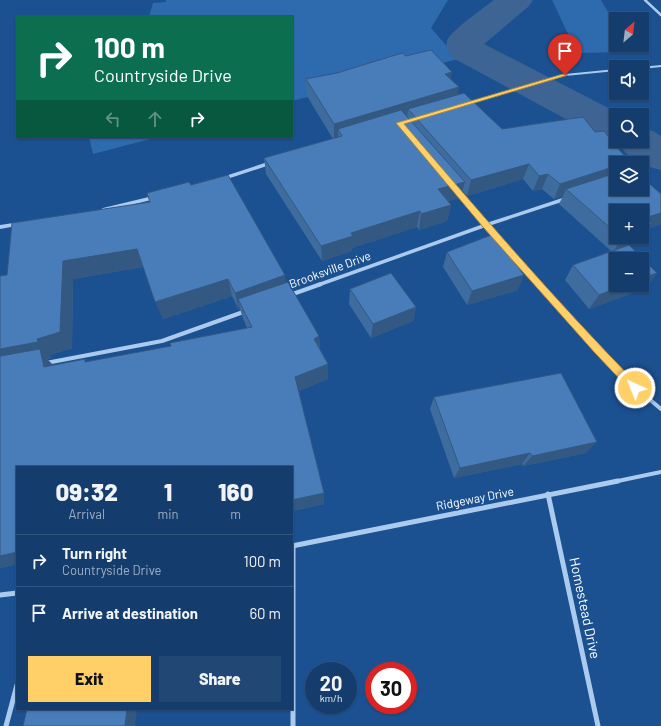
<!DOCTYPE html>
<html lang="en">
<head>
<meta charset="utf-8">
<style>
  :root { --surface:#143d6d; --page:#214875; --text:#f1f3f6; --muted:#9daec2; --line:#335680; --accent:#ffd068 }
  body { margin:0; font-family:Barlow,sans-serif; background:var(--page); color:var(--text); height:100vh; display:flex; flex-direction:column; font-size:15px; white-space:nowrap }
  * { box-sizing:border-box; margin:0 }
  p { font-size:13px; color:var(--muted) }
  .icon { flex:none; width:22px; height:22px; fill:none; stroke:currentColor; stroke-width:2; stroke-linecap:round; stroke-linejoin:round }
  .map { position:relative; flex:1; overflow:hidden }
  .sheet { position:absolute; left:16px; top:466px; width:277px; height:244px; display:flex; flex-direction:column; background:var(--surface); border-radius:0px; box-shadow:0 1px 3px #0004,0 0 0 1px var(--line) }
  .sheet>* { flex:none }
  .banner { position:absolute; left:16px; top:16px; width:277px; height:122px; border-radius:0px; box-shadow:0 1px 3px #0004,0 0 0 1px var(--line); background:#0b6e4f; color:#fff; overflow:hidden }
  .needle { width:26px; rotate:28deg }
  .fabs { position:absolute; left:609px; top:12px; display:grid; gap:8px }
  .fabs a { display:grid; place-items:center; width:40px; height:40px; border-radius:0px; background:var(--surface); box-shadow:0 1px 3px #0004,0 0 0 1px var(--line); font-size:20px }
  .speed { position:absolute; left:305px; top:662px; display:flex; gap:8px; font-size:20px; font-weight:700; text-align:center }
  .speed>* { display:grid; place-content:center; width:52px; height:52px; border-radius:50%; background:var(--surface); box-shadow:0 1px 3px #0004,0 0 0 1px var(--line); line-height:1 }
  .speed small { font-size:10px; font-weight:400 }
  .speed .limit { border:6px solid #d22; background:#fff; color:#111 }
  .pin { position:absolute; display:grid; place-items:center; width:34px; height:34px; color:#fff; margin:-41px -17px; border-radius:50% 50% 50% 0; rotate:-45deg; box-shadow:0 0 4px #0007 }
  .pin .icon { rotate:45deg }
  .me { position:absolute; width:44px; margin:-22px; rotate:316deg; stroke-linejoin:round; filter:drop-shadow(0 0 3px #0008) }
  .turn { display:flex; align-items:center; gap:14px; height:84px; padding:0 12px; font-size:18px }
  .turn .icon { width:52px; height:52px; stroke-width:2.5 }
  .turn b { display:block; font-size:28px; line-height:34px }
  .lanes { display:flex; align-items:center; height:38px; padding:0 12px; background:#0003; justify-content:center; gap:20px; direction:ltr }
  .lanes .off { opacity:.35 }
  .eta { display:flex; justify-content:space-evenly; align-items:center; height:68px; text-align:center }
  .eta b { font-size:24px; font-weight:800; line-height:28px }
  .cta { display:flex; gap:8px; margin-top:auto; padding:8px 12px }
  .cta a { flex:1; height:46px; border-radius:0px; background:var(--accent); color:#111; font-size:16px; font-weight:800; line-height:46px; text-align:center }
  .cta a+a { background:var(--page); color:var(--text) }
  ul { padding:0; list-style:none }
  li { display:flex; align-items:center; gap:12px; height:52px; padding:0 12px; border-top:1px solid var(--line) }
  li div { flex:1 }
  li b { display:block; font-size:15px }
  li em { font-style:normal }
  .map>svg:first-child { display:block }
</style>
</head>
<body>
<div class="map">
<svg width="661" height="726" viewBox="0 0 661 726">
  <rect width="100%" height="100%" fill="#1b5191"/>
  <g fill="#2e6bae">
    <polygon points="166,0 448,0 431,28 458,59 292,101 292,17 149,17 153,3 166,2"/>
    <polygon points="552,0 601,0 616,26 616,45 627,45 631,52 577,53"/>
    <polygon points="89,137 158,137 93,154"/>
  </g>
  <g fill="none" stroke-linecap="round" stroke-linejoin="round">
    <path fill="#3d6492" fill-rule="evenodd" d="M494 0H533L528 7 484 44 622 115H616V141H642V128L653 131 661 136V170C643 166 627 158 617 142L601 138 453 58C449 53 445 48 447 41 449 32 485 7 494 0Z"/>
    <polyline stroke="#abcbee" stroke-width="2.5" points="645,0 661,15"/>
    <g stroke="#abcbee" stroke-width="3.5">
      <polyline points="458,192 540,285"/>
      <polyline points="318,285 486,225 565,199"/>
    </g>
    <g stroke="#abcbee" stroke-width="4">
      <path d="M539 284C578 328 615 372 661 409"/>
      <polyline points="290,295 321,284"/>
      <polyline points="46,363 162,341 246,311"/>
      <polyline points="613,482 661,472"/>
    </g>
    <g stroke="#abcbee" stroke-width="5">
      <polyline points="548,494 598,726"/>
      <polyline points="292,546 618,481"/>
      <polyline points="293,546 293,726"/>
      <polyline points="0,595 17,593"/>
      <polyline points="6,726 17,685"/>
    </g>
    <g fill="#abcbee" fill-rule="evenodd">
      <polygon points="661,65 661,67 642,69 642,67 640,67"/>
      <polygon points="616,69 616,71 565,76 466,105 462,104 565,74"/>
      <polygon points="274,160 276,161 276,163 221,181 218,179 219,178"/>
      <polygon points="157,195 159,196 159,198 103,212 100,210 103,208"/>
      <polygon points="20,222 22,223 22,225 0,229 0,225"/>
    </g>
  </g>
  <g fill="#3f6c9f" fill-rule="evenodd">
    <path d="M406 56 451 79 457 95 502 129 616 163V189L661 194V224L650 228 643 239 629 245 657 273 646 288 589 309 565 280 573 265 611 251 559 204 563 196 554 199 542 189 533 191 523 179 467 196 462 190 460 198 448 201 451 205 447 221 419 230 417 227 352 248V251L322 261 266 174 264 158 333 139 307 96 306 79 337 73ZM616 211 642 237H616Z"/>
    <path d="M191 185 285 275V283L319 336 320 349 328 364V379L299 391 324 504 292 511V467H17V564L0 568V276L7 275 150 202ZM143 267 163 319 232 296 239 310 240 309 242 316 247 328 171 346 87 362 53 365 47 359 51 358 50 355 72 348 73 279Z"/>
    <polygon points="447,252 518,290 467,305 443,267"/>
    <polygon points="350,289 416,307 413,321 371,338 349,304"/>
    <polygon points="434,397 586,453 523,466 522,464 454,478 430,409"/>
  </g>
  <g fill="#335882">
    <polygon points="452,72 449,88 445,74"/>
    <polygon points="459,87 456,104 408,109 407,118 338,129 338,139 334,140 334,124"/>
    <polygon points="529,164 523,179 467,196 471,180"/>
    <polygon points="616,166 616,177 566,189 563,196 554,199 560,184"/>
    <polygon points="548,174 542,189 533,191 539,176"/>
    <polygon points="465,182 460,198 435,205 438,189"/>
    <polygon points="451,205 447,221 419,230 421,214"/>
    <polygon points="420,211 417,227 352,248 352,251 322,261 321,246 351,233"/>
    <polygon points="661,213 661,224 650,228 643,239 613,252 622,238 624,237 642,237 642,224 645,218"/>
    <polygon points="137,249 144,267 73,279 72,348 50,355 51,358 47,359 53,365 57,382 0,367 0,349 37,339 63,261"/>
    <polygon points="657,273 646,288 589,309 599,295 624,285 642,285 642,278"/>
    <polygon points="285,275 287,293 238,299 240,309 239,310 235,293"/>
    <polygon points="524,275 518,290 467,305 472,291"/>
    <polygon points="228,279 232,296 163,319 155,302"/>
    <polygon points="416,307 413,321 371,338 373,324"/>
    <polygon points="319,336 320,352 314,339"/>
    <polygon points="328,364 328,379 297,392 295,377"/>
    <polygon points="597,442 586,453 523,466 532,456"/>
    <polygon points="530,453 522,464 454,478 460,468"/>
    <polygon points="324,493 324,504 292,511 292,500"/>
    <polygon points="17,552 17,564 0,568 0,556"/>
    <polygon points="127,709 137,709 135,726 125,726"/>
  </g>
  <g fill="#497db9" stroke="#335882">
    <polygon points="431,50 452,72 445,74 459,87 334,124 306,79 337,73 402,53 406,56"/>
    <polygon points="464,93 502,129 583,117 595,132 604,131 630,163 616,163 616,166 560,184 548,174 539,176 529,164 471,180 408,109"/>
    <polygon points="401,110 465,182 438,189 451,205 421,214 420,211 351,233 353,236 321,246 264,158 342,136 338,129"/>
    <polygon points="616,173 616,189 642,189 642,177 661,194 661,213 645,218 652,224 642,229 642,211 616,211 616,233 566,189"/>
    <polygon points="228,175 285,275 235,293 228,279 155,302 137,249 63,261 60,332 37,339 38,342 0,349 0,276 7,275 12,223 150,202 147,193 189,182 191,185"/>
    <polygon points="494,234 524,275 472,291 447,252"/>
    <polygon points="629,245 657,273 642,278 642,259 616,259 616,285 624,285 599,295 573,265"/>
    <polygon points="391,273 416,307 373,324 350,289"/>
    <polygon points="288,282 319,336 314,339 328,364 295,377 324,493 292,500 292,467 17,467 17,552 0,556 0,356 40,349 44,367 85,359 85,362 171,346 170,343 252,327 238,299"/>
    <polygon points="561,373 597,442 532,456 530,453 460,468 434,397"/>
    <polygon points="27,709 127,709 125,726 23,726"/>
  </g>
  <path fill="#ffd068" stroke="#a68744" d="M563 74 568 75 404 124C480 213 556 301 638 385L639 388 638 391H631L595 353 483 227 396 123Z"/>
  <g text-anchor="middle" stroke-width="3" stroke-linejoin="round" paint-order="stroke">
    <g font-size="12" fill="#fff" stroke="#1b5191">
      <text transform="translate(330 270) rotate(-20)" y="4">Brooksville Drive</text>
      <text transform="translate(475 499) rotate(-11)" y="4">Ridgeway Drive</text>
    </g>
    <g font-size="14" fill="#fff" stroke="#1b5191">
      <text transform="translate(585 608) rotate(78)" y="5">Homestead Drive</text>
    </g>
  </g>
</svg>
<div class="fabs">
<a><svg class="needle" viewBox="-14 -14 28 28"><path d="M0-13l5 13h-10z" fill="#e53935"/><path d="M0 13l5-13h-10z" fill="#9daec2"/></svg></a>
<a><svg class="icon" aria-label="sound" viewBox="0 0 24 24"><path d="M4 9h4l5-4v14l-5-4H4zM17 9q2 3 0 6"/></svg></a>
<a><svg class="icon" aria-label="search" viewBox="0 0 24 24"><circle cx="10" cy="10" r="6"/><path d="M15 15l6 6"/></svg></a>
<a><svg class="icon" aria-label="layers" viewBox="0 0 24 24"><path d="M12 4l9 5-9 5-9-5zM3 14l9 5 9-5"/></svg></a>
<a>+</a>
<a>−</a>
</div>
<div class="speed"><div>20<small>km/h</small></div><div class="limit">30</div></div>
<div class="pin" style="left:565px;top:75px;background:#d93025"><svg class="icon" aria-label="arrive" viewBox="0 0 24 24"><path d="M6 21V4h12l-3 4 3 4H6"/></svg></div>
<svg class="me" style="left:635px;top:388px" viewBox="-20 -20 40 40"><circle r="17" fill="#ffd068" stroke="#fff" stroke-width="3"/><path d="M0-11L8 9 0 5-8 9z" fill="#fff"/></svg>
<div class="banner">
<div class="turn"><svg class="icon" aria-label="right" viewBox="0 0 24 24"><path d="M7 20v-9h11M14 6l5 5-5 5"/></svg><div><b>100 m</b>Countryside Drive</div></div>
<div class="lanes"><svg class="icon off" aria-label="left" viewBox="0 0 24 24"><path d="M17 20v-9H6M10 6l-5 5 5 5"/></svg><svg class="icon off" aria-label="ahead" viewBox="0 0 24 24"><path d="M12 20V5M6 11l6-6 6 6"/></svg><svg class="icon" aria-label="right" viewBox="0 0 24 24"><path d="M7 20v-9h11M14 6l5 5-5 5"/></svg></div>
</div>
<section class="sheet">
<div class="eta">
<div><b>09:32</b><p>Arrival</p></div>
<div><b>1</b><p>min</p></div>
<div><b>160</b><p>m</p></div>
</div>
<ul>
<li><svg class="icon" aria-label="right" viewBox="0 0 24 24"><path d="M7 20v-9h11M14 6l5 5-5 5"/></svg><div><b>Turn right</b><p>Countryside Drive</p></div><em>100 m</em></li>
<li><svg class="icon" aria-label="arrive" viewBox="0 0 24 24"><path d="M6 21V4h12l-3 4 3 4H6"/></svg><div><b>Arrive at destination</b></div><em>60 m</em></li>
</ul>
<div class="cta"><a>Exit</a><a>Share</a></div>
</section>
</div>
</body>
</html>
